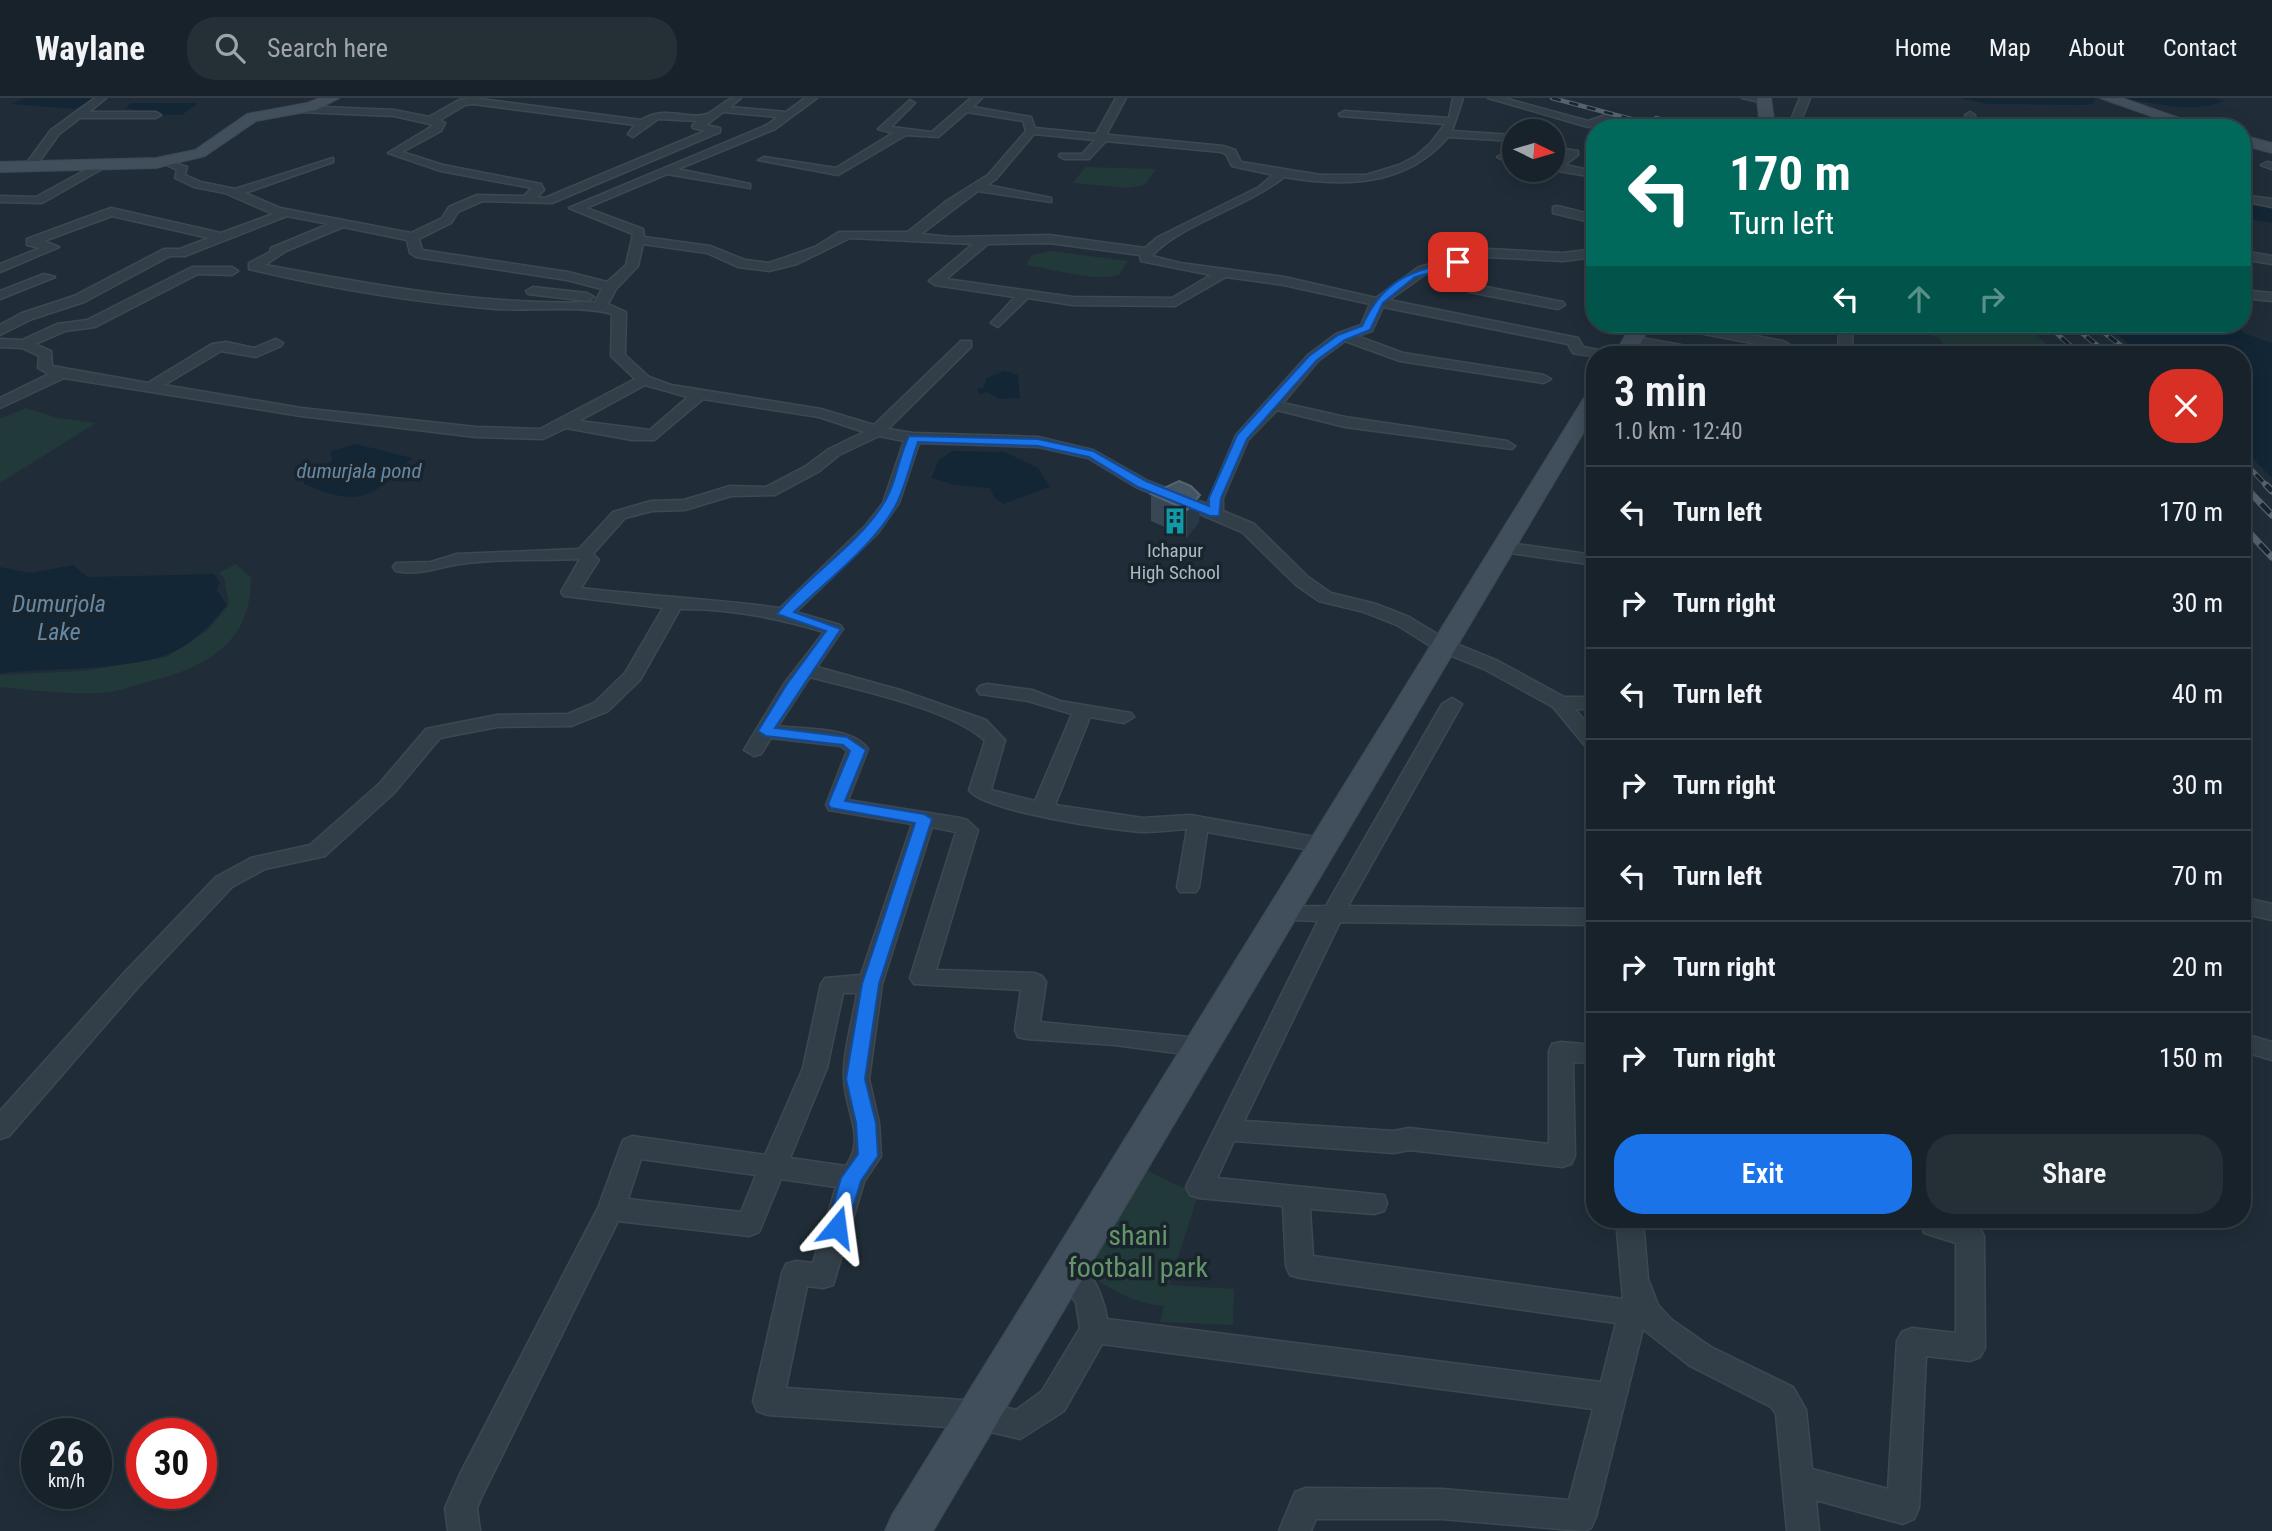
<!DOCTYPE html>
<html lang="en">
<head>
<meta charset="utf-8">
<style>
  :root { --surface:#18222a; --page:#252f36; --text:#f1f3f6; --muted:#9fa4a8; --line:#363f47; --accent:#1a73e8 }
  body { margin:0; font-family:"Roboto Condensed",sans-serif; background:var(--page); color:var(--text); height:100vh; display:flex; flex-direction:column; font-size:26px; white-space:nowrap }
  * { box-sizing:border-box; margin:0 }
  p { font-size:23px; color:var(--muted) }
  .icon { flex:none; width:38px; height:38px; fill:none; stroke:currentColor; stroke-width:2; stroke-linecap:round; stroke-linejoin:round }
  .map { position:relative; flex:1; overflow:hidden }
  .details { position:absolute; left:1586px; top:248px; width:665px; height:882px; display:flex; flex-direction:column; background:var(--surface); border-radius:28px; box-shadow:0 4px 18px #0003,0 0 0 2px var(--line) }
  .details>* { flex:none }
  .hud { position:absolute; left:1586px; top:21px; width:665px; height:214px; border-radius:28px; box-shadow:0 4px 18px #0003,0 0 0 2px var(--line); background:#00695c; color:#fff; overflow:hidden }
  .needle { width:46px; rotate:95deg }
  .buttons { position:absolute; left:1502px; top:21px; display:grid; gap:14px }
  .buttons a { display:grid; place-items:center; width:63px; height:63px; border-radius:50%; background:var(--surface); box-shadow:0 4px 18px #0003,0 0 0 2px var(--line); font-size:35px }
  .speed { position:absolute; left:21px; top:1320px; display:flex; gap:14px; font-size:35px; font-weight:700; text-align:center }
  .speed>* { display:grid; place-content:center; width:91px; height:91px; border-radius:50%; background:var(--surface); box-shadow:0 4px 18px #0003,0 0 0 2px var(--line); line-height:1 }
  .speed small { font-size:18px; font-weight:400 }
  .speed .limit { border:10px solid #d22; background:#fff; color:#111 }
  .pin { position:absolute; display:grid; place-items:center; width:60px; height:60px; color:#fff; margin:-30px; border-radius:14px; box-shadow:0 4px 10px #0006 }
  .me { position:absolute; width:77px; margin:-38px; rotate:16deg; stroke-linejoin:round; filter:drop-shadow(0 0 5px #0008) }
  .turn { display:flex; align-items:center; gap:24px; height:147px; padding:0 28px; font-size:32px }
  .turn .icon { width:91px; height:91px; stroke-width:2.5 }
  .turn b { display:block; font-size:49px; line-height:60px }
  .lanes { display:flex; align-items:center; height:66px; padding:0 28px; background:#0003; justify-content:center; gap:35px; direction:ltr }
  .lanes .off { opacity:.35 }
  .round { display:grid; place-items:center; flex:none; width:74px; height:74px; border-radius:28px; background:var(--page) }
  .summary { display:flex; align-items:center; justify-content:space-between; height:119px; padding:0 28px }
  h1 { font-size:42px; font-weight:600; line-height:52px }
  .action { display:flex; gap:14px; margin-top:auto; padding:14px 28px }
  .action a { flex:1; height:80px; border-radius:28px; background:var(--accent); color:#fff; font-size:28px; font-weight:600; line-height:80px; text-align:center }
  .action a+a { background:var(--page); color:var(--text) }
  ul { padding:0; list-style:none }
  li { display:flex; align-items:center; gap:21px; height:91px; padding:0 28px; border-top:2px solid var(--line) }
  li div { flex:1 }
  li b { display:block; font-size:26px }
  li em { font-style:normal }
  header { display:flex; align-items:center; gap:42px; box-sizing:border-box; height:98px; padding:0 35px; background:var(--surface); border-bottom:2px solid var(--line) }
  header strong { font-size:33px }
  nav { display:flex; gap:38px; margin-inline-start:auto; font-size:24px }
  .search { width:490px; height:63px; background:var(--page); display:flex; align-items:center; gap:18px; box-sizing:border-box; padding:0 24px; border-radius:28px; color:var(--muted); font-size:26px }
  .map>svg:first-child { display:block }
</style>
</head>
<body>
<header>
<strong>Waylane</strong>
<div class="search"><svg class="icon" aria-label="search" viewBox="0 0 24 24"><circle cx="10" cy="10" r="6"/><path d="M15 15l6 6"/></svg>Search here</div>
<nav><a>Home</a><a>Map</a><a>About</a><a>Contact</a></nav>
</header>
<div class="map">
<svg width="2272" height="1433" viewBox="0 0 2272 1433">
  <rect width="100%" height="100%" fill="#202d38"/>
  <g fill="#223939">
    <polygon points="1085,69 1156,71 1145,87 1127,90 1073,85"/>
    <path d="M1051 153 1128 163 1119 177C1091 184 1055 171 1026 167L1032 157Z"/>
    <polygon points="1916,226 2025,226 2058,257 1951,257 1939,240 1919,233"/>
    <polygon points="26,310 58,320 96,325 0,385 0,321"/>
    <path d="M236 466 251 480C251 548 202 571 144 585 130 589 116 594 102 595 68 597 33 592 0 589V577L84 573 166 559 208 532 229 506 224 479 219 475Z"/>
    <path d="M1144 1071 1198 1097 1169 1187 1234 1191 1233 1227 1160 1224 1164 1208C1129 1205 1105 1188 1077 1168Z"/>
  </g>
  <g fill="#132635">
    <polygon points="26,0 95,0 75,11 12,6"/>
    <polygon points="1960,0 2094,0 2095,3 2092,6 2084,7 1988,6"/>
    <path d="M2121 0H2212L2224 3C2194 16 2152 5 2121 0Z"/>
    <polygon points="131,5 198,5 182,17 128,16 135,12 125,10"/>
    <polygon points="2242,103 2272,107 2272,125 2242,120"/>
    <polygon points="2105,226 2235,226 2246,236 2272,245 2272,380 2251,359 2242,355 2242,257 2142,257"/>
    <polygon points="1004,273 1018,277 1020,300 999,301 987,294 979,296 977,290 983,290 987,280"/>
    <path d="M356 346 412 360C373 400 359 410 304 386L307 373 332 363 331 353Z"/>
    <polygon points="952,353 1004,354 1038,370 1050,389 1003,406 994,399 990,390 955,387 931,380 939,362"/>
    <path d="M73 467 88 479 214 476 220 484 217 492 227 507C212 526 190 549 166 557 120 573 49 570 0 575V469L30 475Z"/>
  </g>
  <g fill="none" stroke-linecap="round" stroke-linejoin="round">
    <g stroke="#3d4852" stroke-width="3">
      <g id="street">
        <polygon points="95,0 106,0 89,14 156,14 161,17 156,20 80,20 59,36 36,68 28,68 26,66 51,32"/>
        <path d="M473 0 641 22C666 6 690 23 707 16 720 10 724 0 741 0L730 9 786 14 805 0H817L775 31 678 71 750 86V90L667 76 586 110 643 131 644 139 710 148 745 162 769 165 815 149 839 134H908L948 102 988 77 1026 33 1023 23 967 14 938 39 906 37 838 77 758 62 764 59 836 70 893 35 878 31 910 2 915 5 891 29 932 34 971 0H982L973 9 1031 19 1035 30 1096 36 1116 0H1126L1107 35 1110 37 1223 48 1235 52 1241 64 1321 77H1366L1399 67 1416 58 1430 46 1445 26 1340 18 1339 16 1344 13 1449 20 1453 0H1463L1452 33 1514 37V43L1448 39C1406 89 1343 89 1284 79 1249 108 1177 128 1152 158L1180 165 1284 179 1376 200 1419 169 1488 151 1563 155 1594 151V159L1563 163 1488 159 1439 172 1480 179 1481 188 1563 204 1565 207 1558 211 1469 194 1468 185 1427 175 1389 202 1578 240 1583 249 1610 254 1612 257C1596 257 1588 259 1573 255L1568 246 1383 209 1372 233 1357 238 1403 255 1544 277 1551 281 1544 285 1400 263 1345 243 1318 263 1283 305 1345 319 1507 343 1515 348 1512 351 1345 329 1277 312 1248 342 1223 400V413L1254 426 1308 479 1331 495 1376 506 1409 519 1449 543 1498 563 1564 599H1594V611H1575L1594 634V652L1587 650 1553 609 1484 571 1435 551 1397 527 1364 514 1319 503 1296 487 1242 434 1136 389 1088 360 1038 349 919 345 899 405 878 435 796 514 840 527 843 531 817 569 900 592 986 622 1005 642 991 692 1035 703 1072 616 1028 603 980 596 977 592 980 588 987 586 1032 592 1060 603 1131 615 1134 619 1124 625 1090 619 1055 707 1143 720 1190 717 1321 740 1329 742 1332 747 1329 752 1321 754 1207 734 1199 789 1196 794H1180L1177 789 1187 731C1172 732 1158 734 1144 734 1115 733 982 713 969 692L985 643C954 612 855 591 810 579L778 628C804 632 852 628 868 651L848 702 960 720 967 722 978 732 936 872 1034 875 1042 878 1046 884 1040 924 1199 940 1208 942 1211 949 1208 956 1199 958 1115 947 1027 941 1018 939 1015 932 1021 892 914 886 910 880 956 734 932 729 882 886 869 981 879 1025 881 1058 864 1084 833 1187 823 1190 807 1188 786 1290 978 1303 1016 1312 1042 1293 1080 1230 1076 1205 1052 1170 1056 1161C1085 1151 1104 1198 1107 1221L1601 1284 1616 1225 1300 1180 1290 1177 1286 1168 1283 1108 1199 1100 1190 1097 1186 1089 1318 823 1272 821 1269 815 1272 809 1326 808 1442 606 1452 600 1462 606 1348 808 1594 811V827L1340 824 1244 1023 1394 1033 1409 1030 1549 1046V953L1552 946 1561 944 1594 947V965L1573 964 1575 1058 1571 1066 1562 1069 1409 1052 1394 1055 1234 1043 1217 1080 1384 1097 1387 1105 1384 1113 1374 1116 1310 1111 1313 1158 1623 1201 1616 1122H1643L1648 1181 1658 1207 1672 1222 1711 1249 1793 1289 1806 1312 1812 1371 1888 1391 1897 1243 1902 1234 1912 1230 1956 1235V1145L1924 1135 1920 1122H1955L1980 1130 1984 1138 1985 1250 1980 1259 1970 1263 1926 1258 1919 1410 1914 1421 1903 1426 1816 1402 1819 1433H1787L1776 1316 1771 1309 1690 1268 1643 1231 1596 1419 1591 1430 1584 1433 1442 1421H1316L1311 1433H1279L1295 1394 1306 1390 1442 1391 1569 1402 1593 1311 1102 1246 1064 1313 1020 1341 978 1331 768 1317 757 1313 753 1303 782 1175 786 1166 796 1163 813 1165 836 1089 781 1081 759 1134 749 1138 618 1123 482 1398 477 1410 480 1433H448L445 1410 460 1376 598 1110 623 1042 632 1038 765 1057 803 970 821 886 825 880 861 877 912 726 829 712 826 707 847 653 841 648 771 640 761 656 754 658 744 652 784 586 824 534C777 520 729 510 680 511L640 582 608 613 571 628 497 629 440 640 394 695 325 758 265 771 232 789 140 887 9 1038 0 1041V1013L124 875 216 779 251 760 310 747 380 685 426 631 497 617 568 616 594 605 625 575 663 510 564 498 561 494 580 461C540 463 499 460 460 466 438 469 419 478 396 473L393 469 396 465 431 464 457 456 579 451 613 414 651 403 684 402 730 388 766 389 806 368 829 351 864 334 819 319 703 301 654 342H632L566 330 543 341 476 339 301 318 64 280 0 310V300L49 276 38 270 39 258 22 250 0 249V241L22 242 57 226 87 222 192 169H232L238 173 232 177 198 176 95 229 65 233 35 246 51 253 52 268 148 285 212 246 226 244 254 250 276 241 283 245 281 248 256 259 221 253 164 287 301 310 476 329 540 331 635 281 611 258 612 216C584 207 529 213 496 211 413 204 329 190 249 171V165L270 154 271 150 329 126 287 118 185 158H170L84 204 32 221 0 237V227L22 215 74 198 164 151H180L209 140 112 118 44 143 59 149 0 174V166L40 150 27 147V141L111 110 221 135 273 116 225 95 194 89 175 80 177 72 165 66V62L187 69 185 77 201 84 235 91 333 60V64L245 95 280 110 411 135 442 120 449 109 477 97 524 98 532 90 441 73 388 55 434 27 394 18 299 14 294 11 299 8 394 12 429 19 459 2ZM473 6 635 27 628 36 633 39 658 21 698 23 692 28 693 30 705 33 545 100 537 99 544 92 541 86 443 67 402 54 441 33 445 25 440 22 465 7ZM723 14 778 19 767 27 569 110 633 136 626 167 607 184 568 174 422 152 419 141 451 125 458 114 483 103 552 105 720 34V30L706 27ZM1034 36 1095 42 1082 56H1060L1059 58 1064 61H1089L1106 43 1221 54 1226 56 1232 68 1273 77 1259 89 1158 139 1145 150 1049 137 951 139 921 136 978 93 1051 104V100L987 87 996 81ZM343 129 407 142 410 155 416 159 567 182 602 191 595 204C483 208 375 187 265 167L286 153ZM850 140 973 146 929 183 935 187 1015 199 991 225 998 229 1028 200 1073 207 1175 208 1226 179 1284 187 1370 206 1361 227 1336 236 1308 257 1236 337 1207 406 1148 383 1093 352 1038 339 913 335 888 331 971 249V243H961L874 327 821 311 671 287 649 279 625 257 626 214 608 206 616 191 638 168 643 146 707 155 738 169 769 173 797 166ZM1049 145 1140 157 1141 163 1211 177 1172 200 1073 199 946 181 988 146ZM645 287 688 299 650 332 579 323ZM879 338 904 343 883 405 866 427 780 510C714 501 648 498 581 490L599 462 593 456 625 420 652 413 685 412 731 398 775 397 818 374 839 357ZM843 895H857C853 922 843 953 844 980 844 1011 867 1039 846 1068L790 1060 827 970ZM641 1061 756 1077 741 1114 628 1101Z"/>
        <polygon points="1488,0 1504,0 1588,23 1609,16 1648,30 1632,30 1609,22 1588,29"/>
        <polygon points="1742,0 1768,0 1769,2 1764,5"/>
        <polygon points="1800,0 1810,0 1799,28 1785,30 1789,26"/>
        <polygon points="1970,14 1975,17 1978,30 1968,30 1965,17"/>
        <polygon points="1552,49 1578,53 1578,57 1565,67 1594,73 1594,79 1552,72 1552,65 1564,57 1552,55"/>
        <polygon points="1514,50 1514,58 1503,62 1497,59"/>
        <polygon points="104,62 114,64 42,105 0,104 0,98 36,99"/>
        <polygon points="2267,64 2272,65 2272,71 2261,67"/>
        <polygon points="2242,97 2272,101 2272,109 2242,103"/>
        <polygon points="1557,108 1594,117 1594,125 1553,115 1553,109"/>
        <polygon points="2242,153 2272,158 2272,166 2242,161"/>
        <polygon points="44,176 55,179 0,201 0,193"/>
        <polygon points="533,189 587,195 594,199 587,203 528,196 526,193"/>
        <polygon points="2242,192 2272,195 2272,203 2242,200"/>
        <polygon points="1666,226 1693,226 1783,243 1790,247 1783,251 1673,230"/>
        <polygon points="1839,226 1853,226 1852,257 1838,257"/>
        <polygon points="1631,238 1714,253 1721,257 1692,257 1626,245 1624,242"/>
        <polygon points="1502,444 1594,457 1594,467 1496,453 1494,449 1496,445"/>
        <polygon points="2242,799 2272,806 2272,822 2242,815"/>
        <polygon points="2242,935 2272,944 2272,962 2242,953"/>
      </g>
    </g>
    <g stroke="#3d4852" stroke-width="2">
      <g id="secondary">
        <polygon points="320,0 339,0 316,12 256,23 205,58 156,70 0,74 0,64 156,60 195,52 247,16 307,5"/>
        <polygon points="1757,0 1771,0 1775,30 1760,30"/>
        <polygon points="2100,0 2122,0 2208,30 2185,30"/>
        <polygon points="2242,37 2272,45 2272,55 2242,47"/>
        <polygon points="1632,226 1651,226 1634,257 1614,257"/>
        <polygon points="1594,294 1594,317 933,1433 885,1433 892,1417 1584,300"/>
      </g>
    </g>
    <use href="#street" fill="#333f48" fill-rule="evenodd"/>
    <use href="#secondary" fill="#414e5b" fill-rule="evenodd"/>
    <g stroke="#556370" stroke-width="4.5">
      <g id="rail-far2">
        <polyline points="1552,0 1665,30"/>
        <polyline points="1656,20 1690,30"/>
      </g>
    </g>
    <g stroke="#556370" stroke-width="5">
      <g id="rail-far1">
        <polyline points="2047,226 2080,257"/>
        <polyline points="2071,226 2109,257"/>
        <polyline points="2093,226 2133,257"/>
        <polyline points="2242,362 2268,389"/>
        <polyline points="2242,386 2245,389"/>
      </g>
    </g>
    <g stroke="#556370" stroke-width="7">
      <g id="rail">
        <polyline points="2243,387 2272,417"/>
        <polyline points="2266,387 2272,393"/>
        <polyline points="2242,427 2272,459"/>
      </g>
    </g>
    <use href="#rail-far2" stroke="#19242d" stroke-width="2.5" stroke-dasharray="9" stroke-linecap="butt"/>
    <use href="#rail-far1" stroke="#19242d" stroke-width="3.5" stroke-dasharray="10" stroke-linecap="butt"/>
    <use href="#rail" stroke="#19242d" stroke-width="4.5" stroke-dasharray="13" stroke-linecap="butt"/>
  </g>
  <polygon fill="#374854" points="1151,396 1200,397 1199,424 1187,439 1151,423"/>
  <polygon fill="#283844" points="1200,397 1199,424 1187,439 1187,412"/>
  <polygon fill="#445461" stroke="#546470" stroke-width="2" points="1179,383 1191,388 1200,397 1187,412 1151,396"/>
  <path fill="#1a73e8" stroke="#114b97" stroke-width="2" d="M1458 162 1461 167 1415 179 1383 205 1370 232 1345 242 1317 262 1247 341 1221 400 1219 418H1210L1138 389 1089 359 1038 348 918 344C911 364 906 386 897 405 877 445 826 483 794 514L841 531 775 630 847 639 866 652 845 703 924 716 932 721 879 886 865 981 876 1025 878 1058 861 1083 845 1135 837 1138 830 1135 827 1129 841 1080 858 1056 856 1025 846 981 862 886 915 725 831 710 828 706 850 653 843 647 766 638 758 633 787 586 826 533 777 516C809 477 854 450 882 408 896 388 898 360 909 338L1038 341 1093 353 1146 383 1209 408V400L1237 337 1309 258 1338 237 1362 228C1384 180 1410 174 1458 162Z"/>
  <defs>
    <g id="building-bare" transform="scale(2.1)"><path d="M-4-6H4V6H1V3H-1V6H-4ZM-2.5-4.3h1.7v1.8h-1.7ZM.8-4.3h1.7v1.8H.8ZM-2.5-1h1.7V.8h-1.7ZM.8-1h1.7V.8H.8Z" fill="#0f9aa8" stroke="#19242d" stroke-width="2.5" paint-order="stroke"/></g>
  </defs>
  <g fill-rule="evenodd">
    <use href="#building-bare" x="1175" y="423"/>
  </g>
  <g text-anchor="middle" stroke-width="7" stroke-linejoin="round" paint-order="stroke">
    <g font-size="19" fill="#adbac5" stroke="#19242d">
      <text x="1175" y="459">Ichapur<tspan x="1175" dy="22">High School</tspan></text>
    </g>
    <g font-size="21" font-style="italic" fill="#6589a5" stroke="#19242d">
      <text x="359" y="380">dumurjala pond</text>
    </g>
    <g font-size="24" font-style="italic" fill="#6589a5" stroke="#19242d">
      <text x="59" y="514">Dumurjola<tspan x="59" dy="28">Lake</tspan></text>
    </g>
    <g font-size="28" fill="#659669" stroke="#19242d">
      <text x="1138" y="1147">shani<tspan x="1138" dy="32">football park</tspan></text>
    </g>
  </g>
</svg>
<div class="buttons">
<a><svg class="needle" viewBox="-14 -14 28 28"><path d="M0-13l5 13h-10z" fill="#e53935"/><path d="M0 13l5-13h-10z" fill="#9fa4a8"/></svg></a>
</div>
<div class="speed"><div>26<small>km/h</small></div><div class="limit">30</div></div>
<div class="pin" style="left:1458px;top:164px;background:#d93025"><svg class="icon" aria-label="arrive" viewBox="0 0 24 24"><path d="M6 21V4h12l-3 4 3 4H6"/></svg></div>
<svg class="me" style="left:837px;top:1129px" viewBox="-20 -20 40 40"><path d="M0-17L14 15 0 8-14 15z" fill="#1a73e8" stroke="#fff" stroke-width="4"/></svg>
<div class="hud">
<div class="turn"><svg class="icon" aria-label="left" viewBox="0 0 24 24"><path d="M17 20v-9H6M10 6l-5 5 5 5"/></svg><div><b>170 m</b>Turn left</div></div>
<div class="lanes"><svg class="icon" aria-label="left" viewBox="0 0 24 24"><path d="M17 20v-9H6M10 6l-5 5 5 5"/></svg><svg class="icon off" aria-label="ahead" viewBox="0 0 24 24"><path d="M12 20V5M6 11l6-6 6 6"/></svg><svg class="icon off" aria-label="right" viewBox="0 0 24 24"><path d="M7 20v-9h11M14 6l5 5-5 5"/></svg></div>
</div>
<section class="details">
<div class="summary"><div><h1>3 min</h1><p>1.0 km · 12:40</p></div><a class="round" style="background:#d93025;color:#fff"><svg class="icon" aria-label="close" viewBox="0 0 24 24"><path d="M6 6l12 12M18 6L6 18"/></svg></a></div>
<ul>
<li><svg class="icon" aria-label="left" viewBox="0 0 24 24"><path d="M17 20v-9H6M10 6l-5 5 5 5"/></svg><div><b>Turn left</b></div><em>170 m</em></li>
<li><svg class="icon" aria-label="right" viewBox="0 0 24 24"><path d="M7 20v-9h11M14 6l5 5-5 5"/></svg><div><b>Turn right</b></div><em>30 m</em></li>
<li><svg class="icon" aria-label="left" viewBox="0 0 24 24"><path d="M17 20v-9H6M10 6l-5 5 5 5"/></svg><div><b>Turn left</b></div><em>40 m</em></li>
<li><svg class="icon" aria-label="right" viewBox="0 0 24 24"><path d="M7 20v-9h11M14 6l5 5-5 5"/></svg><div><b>Turn right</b></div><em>30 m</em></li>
<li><svg class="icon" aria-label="left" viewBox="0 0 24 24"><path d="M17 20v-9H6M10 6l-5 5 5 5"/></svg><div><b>Turn left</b></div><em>70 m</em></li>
<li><svg class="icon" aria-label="right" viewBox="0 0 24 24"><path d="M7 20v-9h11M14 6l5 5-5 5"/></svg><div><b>Turn right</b></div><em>20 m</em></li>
<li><svg class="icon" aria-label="right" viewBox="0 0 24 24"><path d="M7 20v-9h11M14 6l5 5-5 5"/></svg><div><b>Turn right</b></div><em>150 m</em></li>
</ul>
<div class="action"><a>Exit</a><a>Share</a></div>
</section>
</div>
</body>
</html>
